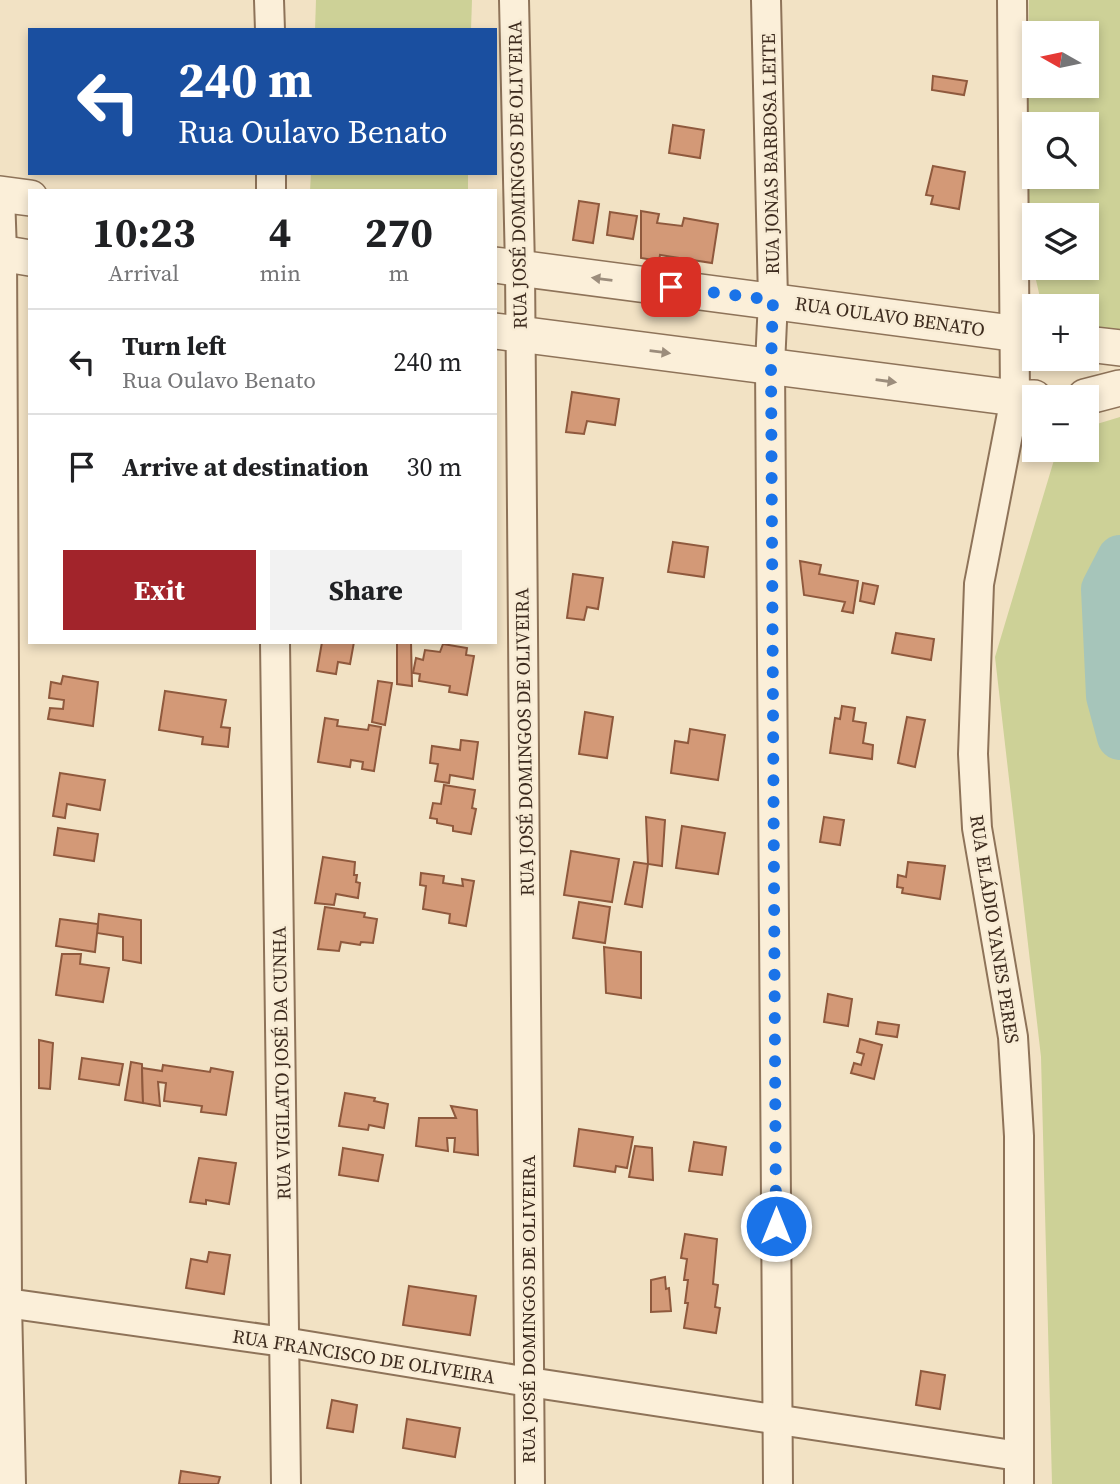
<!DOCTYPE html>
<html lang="en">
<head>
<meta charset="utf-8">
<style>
  :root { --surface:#fff; --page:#f2f2f2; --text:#202124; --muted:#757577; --line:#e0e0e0; --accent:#a2242b }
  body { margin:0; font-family:"Source Serif 4",serif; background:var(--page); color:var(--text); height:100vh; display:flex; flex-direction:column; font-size:26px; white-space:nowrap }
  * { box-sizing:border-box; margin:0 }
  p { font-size:23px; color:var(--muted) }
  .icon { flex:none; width:38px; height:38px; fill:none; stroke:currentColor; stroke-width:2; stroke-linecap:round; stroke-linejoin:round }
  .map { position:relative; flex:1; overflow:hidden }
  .panel { position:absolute; left:28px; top:189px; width:469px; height:455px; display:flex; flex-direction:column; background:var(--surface); border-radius:0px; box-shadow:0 4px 10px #0003 }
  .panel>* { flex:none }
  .top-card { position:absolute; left:28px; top:28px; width:469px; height:147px; border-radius:0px; box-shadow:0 4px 10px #0003; background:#1a4fa0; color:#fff; overflow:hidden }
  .needle { width:46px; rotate:279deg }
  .tools { position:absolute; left:1022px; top:21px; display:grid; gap:14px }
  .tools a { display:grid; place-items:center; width:77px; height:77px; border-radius:0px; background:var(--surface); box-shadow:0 4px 10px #0003; font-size:35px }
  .pin { position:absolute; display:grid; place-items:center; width:60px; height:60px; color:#fff; margin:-30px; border-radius:14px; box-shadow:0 4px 10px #0006 }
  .me { position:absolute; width:77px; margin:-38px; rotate:0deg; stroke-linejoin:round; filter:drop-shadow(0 0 5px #0008) }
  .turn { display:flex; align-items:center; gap:24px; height:147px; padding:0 35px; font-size:32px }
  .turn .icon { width:91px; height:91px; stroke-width:2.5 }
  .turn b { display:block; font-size:49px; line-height:60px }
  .eta { display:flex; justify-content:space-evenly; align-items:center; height:119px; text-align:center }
  .eta b { font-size:42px; font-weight:700; line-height:49px }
  .button { display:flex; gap:14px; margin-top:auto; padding:14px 35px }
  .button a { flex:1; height:80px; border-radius:0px; background:var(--accent); color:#fff; font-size:28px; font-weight:700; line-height:80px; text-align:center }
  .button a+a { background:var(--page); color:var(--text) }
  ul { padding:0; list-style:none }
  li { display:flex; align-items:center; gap:21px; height:105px; padding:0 35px; border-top:2px solid var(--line) }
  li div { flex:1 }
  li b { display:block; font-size:26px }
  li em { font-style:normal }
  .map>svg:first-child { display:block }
</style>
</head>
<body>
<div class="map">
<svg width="1120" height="1484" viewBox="0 0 1120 1484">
  <rect width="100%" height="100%" fill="#f2e2c4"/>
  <g fill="#cdd197" fill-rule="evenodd">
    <polygon points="316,0 472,0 471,30 315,30"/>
    <path d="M1029 0H1120V334L1087 329V306H1042L1026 237ZM1034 33H1087V86H1034ZM1034 124H1087V177H1034ZM1034 215H1087V268H1034Z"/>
    <polygon points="311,173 468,173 468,191 310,191"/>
    <polygon points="1120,417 1120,1484 1052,1484 1041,1057 995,657 1057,450 1087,450 1087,427"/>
  </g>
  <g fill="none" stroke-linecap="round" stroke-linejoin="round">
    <polyline stroke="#a6c5ba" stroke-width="46" points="1120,558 1104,589 1109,696 1120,737"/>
  </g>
  <g fill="#d39977" stroke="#8f593d" stroke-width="2">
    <polygon points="933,76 967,81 964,95 932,90"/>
    <polygon points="673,125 704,130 700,158 669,153"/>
    <polygon points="933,166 965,172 959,209 931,204 933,196 926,195"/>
    <polygon points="579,201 599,204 593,243 573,240"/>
    <polygon points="641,211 659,214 657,223 682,226 684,218 718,224 712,263 660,255 659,261 641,258"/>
    <polygon points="610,212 637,216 633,239 607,235"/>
    <polygon points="572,392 619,399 615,425 587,421 584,434 566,432"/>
    <polygon points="673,542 708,547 704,577 668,572"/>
    <polygon points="800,561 821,565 819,574 858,581 853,613 842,611 845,602 804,595"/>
    <polygon points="573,574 603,578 598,609 587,607 584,620 567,618"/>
    <polygon points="863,583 878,586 874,604 860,601"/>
    <polygon points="896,633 934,639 931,660 892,653"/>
    <polygon points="322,642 354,642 350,664 338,662 336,674 317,671"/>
    <polygon points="397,642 411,642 412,686 397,684"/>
    <polygon points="443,644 467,648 466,655 474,656 467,695 449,692 450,686 419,681 420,674 413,673 416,658 423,660 425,650 440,652"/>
    <polygon points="63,676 98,682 93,726 48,719 50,708 63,709 64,700 49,698 51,682 61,684"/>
    <polygon points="378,681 392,683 385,725 372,722"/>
    <polygon points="165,691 226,700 221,727 230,728 228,747 202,744 203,737 159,730"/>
    <polygon points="842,706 855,708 853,721 866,723 863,743 873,745 872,759 830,753 835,718 840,719"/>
    <polygon points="585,712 613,717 607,758 579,754"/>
    <polygon points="907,717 925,720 915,767 898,763"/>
    <polygon points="325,718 338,720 337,726 368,730 369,725 381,727 374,771 362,769 363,762 351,760 350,767 318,762"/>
    <polygon points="690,729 725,735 718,780 671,773 675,741 688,743"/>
    <polygon points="461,740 478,742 473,779 450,775 449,783 435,781 438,764 430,763 432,746 460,750"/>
    <polygon points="60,773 105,780 100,810 67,804 65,818 53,816"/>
    <polygon points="444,785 475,790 472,808 476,809 471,834 453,831 453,826 437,823 437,819 430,818 433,803 441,804"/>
    <polygon points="646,817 665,820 662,866 648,864"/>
    <polygon points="824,817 844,820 840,845 820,842"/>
    <polygon points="682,826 725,833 718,874 676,868"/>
    <polygon points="58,828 98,834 94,861 54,855"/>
    <polygon points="571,851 619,859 612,902 564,895"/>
    <polygon points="323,857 355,862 354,875 357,875 356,882 360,883 358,898 336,894 334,905 315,903"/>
    <polygon points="634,862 648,864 642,907 625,904"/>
    <polygon points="908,862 945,866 940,899 902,893 903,888 897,887 898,875 906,877"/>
    <polygon points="421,873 444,876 443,883 463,886 462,879 474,881 466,926 449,923 450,914 423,909 426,886 420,885"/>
    <polygon points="579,902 610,907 605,943 573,938"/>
    <polygon points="325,907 365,913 364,917 377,919 373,943 361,942 360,945 341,942 339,951 318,949"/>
    <polygon points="99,914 141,920 141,963 123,960 123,937 97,933"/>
    <polygon points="60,919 98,924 95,952 56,946"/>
    <polygon points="604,947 641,952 641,998 606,993"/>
    <polygon points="62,954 81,954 80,964 109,968 103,1002 56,995"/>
    <polygon points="828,994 852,999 848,1026 824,1022"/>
    <polygon points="878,1022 899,1025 897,1037 876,1034"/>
    <polygon points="860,1039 882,1045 874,1079 851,1073 854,1063 861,1065 864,1054 857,1052"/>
    <polygon points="39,1040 53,1043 50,1089 39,1088"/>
    <polygon points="82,1058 123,1064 119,1085 79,1079"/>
    <polygon points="131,1062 142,1064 143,1103 125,1100"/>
    <polygon points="163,1065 210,1072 211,1068 233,1072 226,1115 201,1112 202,1106 164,1101 166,1083 158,1082 160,1106 143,1103 142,1068 162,1071"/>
    <polygon points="345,1093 375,1098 374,1101 388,1104 384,1128 369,1125 368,1130 339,1126"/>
    <polygon points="451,1106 477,1110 478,1155 454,1152 455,1138 447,1138 448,1151 416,1146 419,1118 456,1118"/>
    <polygon points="579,1129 633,1137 627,1168 616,1166 615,1172 574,1166"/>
    <polygon points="694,1142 726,1147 722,1175 689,1171"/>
    <polygon points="635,1146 652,1148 653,1180 629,1177"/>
    <polygon points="343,1148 383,1155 378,1181 339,1175"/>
    <polygon points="199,1158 236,1163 229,1204 206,1200 206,1204 190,1202"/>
    <polygon points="685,1234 717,1239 713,1284 718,1285 715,1307 720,1308 716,1333 684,1328 688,1303 685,1303 688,1280 684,1280 687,1259 681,1258"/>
    <polygon points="209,1252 230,1255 224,1294 186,1288 191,1259 207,1262"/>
    <polygon points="665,1277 666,1289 669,1288 671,1311 651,1312 651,1280"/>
    <polygon points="409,1286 476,1296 470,1335 403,1325"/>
    <polygon points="921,1371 945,1375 940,1409 916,1405"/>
    <polygon points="332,1400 357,1405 353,1432 327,1428"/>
    <polygon points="407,1419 460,1428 455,1457 403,1448"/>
    <polygon points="181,1471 220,1477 218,1484 179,1484"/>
  </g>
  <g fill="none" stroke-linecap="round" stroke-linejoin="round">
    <g stroke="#8e7359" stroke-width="32">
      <g id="minor">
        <polyline points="269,0 270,30"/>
        <polyline points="514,0 520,268 530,1484"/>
        <polyline points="766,0 773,300 770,365 778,1484"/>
        <polyline points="1012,0 1015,398 979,584 973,754 977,828 1013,1037 1019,1136 1019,1484"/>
        <polyline points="271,173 271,191"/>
        <polyline points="0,194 2,253 7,1303 11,1484"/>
        <polyline points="275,642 286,1484"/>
        <polyline points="0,1302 284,1342 529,1382 1018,1456"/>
      </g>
    </g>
    <g stroke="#8e7359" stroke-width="38">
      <g id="tertiary">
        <polyline points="0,194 30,198"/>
        <polyline points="0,253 30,258"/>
        <polyline points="495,265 1034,336"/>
        <polyline points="495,331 1015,398 1034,398"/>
        <polyline points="1087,344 1120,348"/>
        <polyline points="1085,397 1120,388"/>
      </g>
    </g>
    <use href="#minor" stroke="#fbefd9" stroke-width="28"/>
    <use href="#tertiary" stroke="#fbefd9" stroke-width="35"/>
  </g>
  <defs><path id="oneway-solid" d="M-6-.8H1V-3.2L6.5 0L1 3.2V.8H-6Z" transform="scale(1.75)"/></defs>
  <g fill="#9c8d7c">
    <use href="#oneway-solid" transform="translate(602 279) rotate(-173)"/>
    <use href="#oneway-solid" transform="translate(660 352) rotate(7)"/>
    <use href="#oneway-solid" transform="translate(886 381) rotate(8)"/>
  </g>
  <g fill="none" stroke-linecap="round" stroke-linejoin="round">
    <polyline stroke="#1a73e8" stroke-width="12" stroke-dasharray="0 21.6" points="671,287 773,300 771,366 776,1226"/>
  </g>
  <g text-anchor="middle" stroke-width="5" stroke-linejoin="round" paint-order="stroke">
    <g font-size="19" fill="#3d2b1e" stroke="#f8ecd5">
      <text transform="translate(770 154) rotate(-91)" y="7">RUA JONAS BARBOSA LEITE</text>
      <text transform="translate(517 175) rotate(-91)" y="7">RUA JOSÉ DOMINGOS DE OLIVEIRA</text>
      <text transform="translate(890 316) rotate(8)" y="7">RUA OULAVO BENATO</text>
      <text transform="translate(524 742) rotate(-91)" y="7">RUA JOSÉ DOMINGOS DE OLIVEIRA</text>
      <text transform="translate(995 929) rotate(81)" y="7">RUA ELÁDIO YANES PERES</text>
      <text transform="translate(281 1063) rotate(-91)" y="7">RUA VIGILATO JOSÉ DA CUNHA</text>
      <text transform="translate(528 1309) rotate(-90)" y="7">RUA JOSÉ DOMINGOS DE OLIVEIRA</text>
      <text transform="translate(364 1356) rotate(9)" y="7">RUA FRANCISCO DE OLIVEIRA</text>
    </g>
  </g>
</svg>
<div class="tools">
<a><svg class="needle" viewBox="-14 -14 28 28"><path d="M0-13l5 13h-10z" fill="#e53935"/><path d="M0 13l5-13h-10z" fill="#757577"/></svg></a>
<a><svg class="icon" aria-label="search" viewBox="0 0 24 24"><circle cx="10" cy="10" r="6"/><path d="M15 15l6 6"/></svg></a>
<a><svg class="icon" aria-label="layers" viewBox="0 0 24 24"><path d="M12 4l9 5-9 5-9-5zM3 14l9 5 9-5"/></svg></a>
<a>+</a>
<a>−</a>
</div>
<div class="pin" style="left:671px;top:287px;background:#d93025"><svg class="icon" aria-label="arrive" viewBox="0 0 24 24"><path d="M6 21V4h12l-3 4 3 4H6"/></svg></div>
<svg class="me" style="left:776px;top:1226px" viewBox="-20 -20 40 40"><circle r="17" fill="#1a73e8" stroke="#fff" stroke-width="3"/><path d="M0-11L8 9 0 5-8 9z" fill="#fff"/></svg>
<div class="top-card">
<div class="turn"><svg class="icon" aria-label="left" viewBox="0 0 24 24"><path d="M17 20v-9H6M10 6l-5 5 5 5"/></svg><div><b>240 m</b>Rua Oulavo Benato</div></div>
</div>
<section class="panel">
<div class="eta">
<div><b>10:23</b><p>Arrival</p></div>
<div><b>4</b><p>min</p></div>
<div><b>270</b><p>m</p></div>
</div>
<ul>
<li><svg class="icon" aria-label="left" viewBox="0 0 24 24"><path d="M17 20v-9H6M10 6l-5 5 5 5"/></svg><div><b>Turn left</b><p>Rua Oulavo Benato</p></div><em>240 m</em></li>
<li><svg class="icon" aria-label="arrive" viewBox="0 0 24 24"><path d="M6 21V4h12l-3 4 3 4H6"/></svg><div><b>Arrive at destination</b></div><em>30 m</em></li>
</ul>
<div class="button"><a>Exit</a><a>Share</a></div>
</section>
</div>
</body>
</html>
